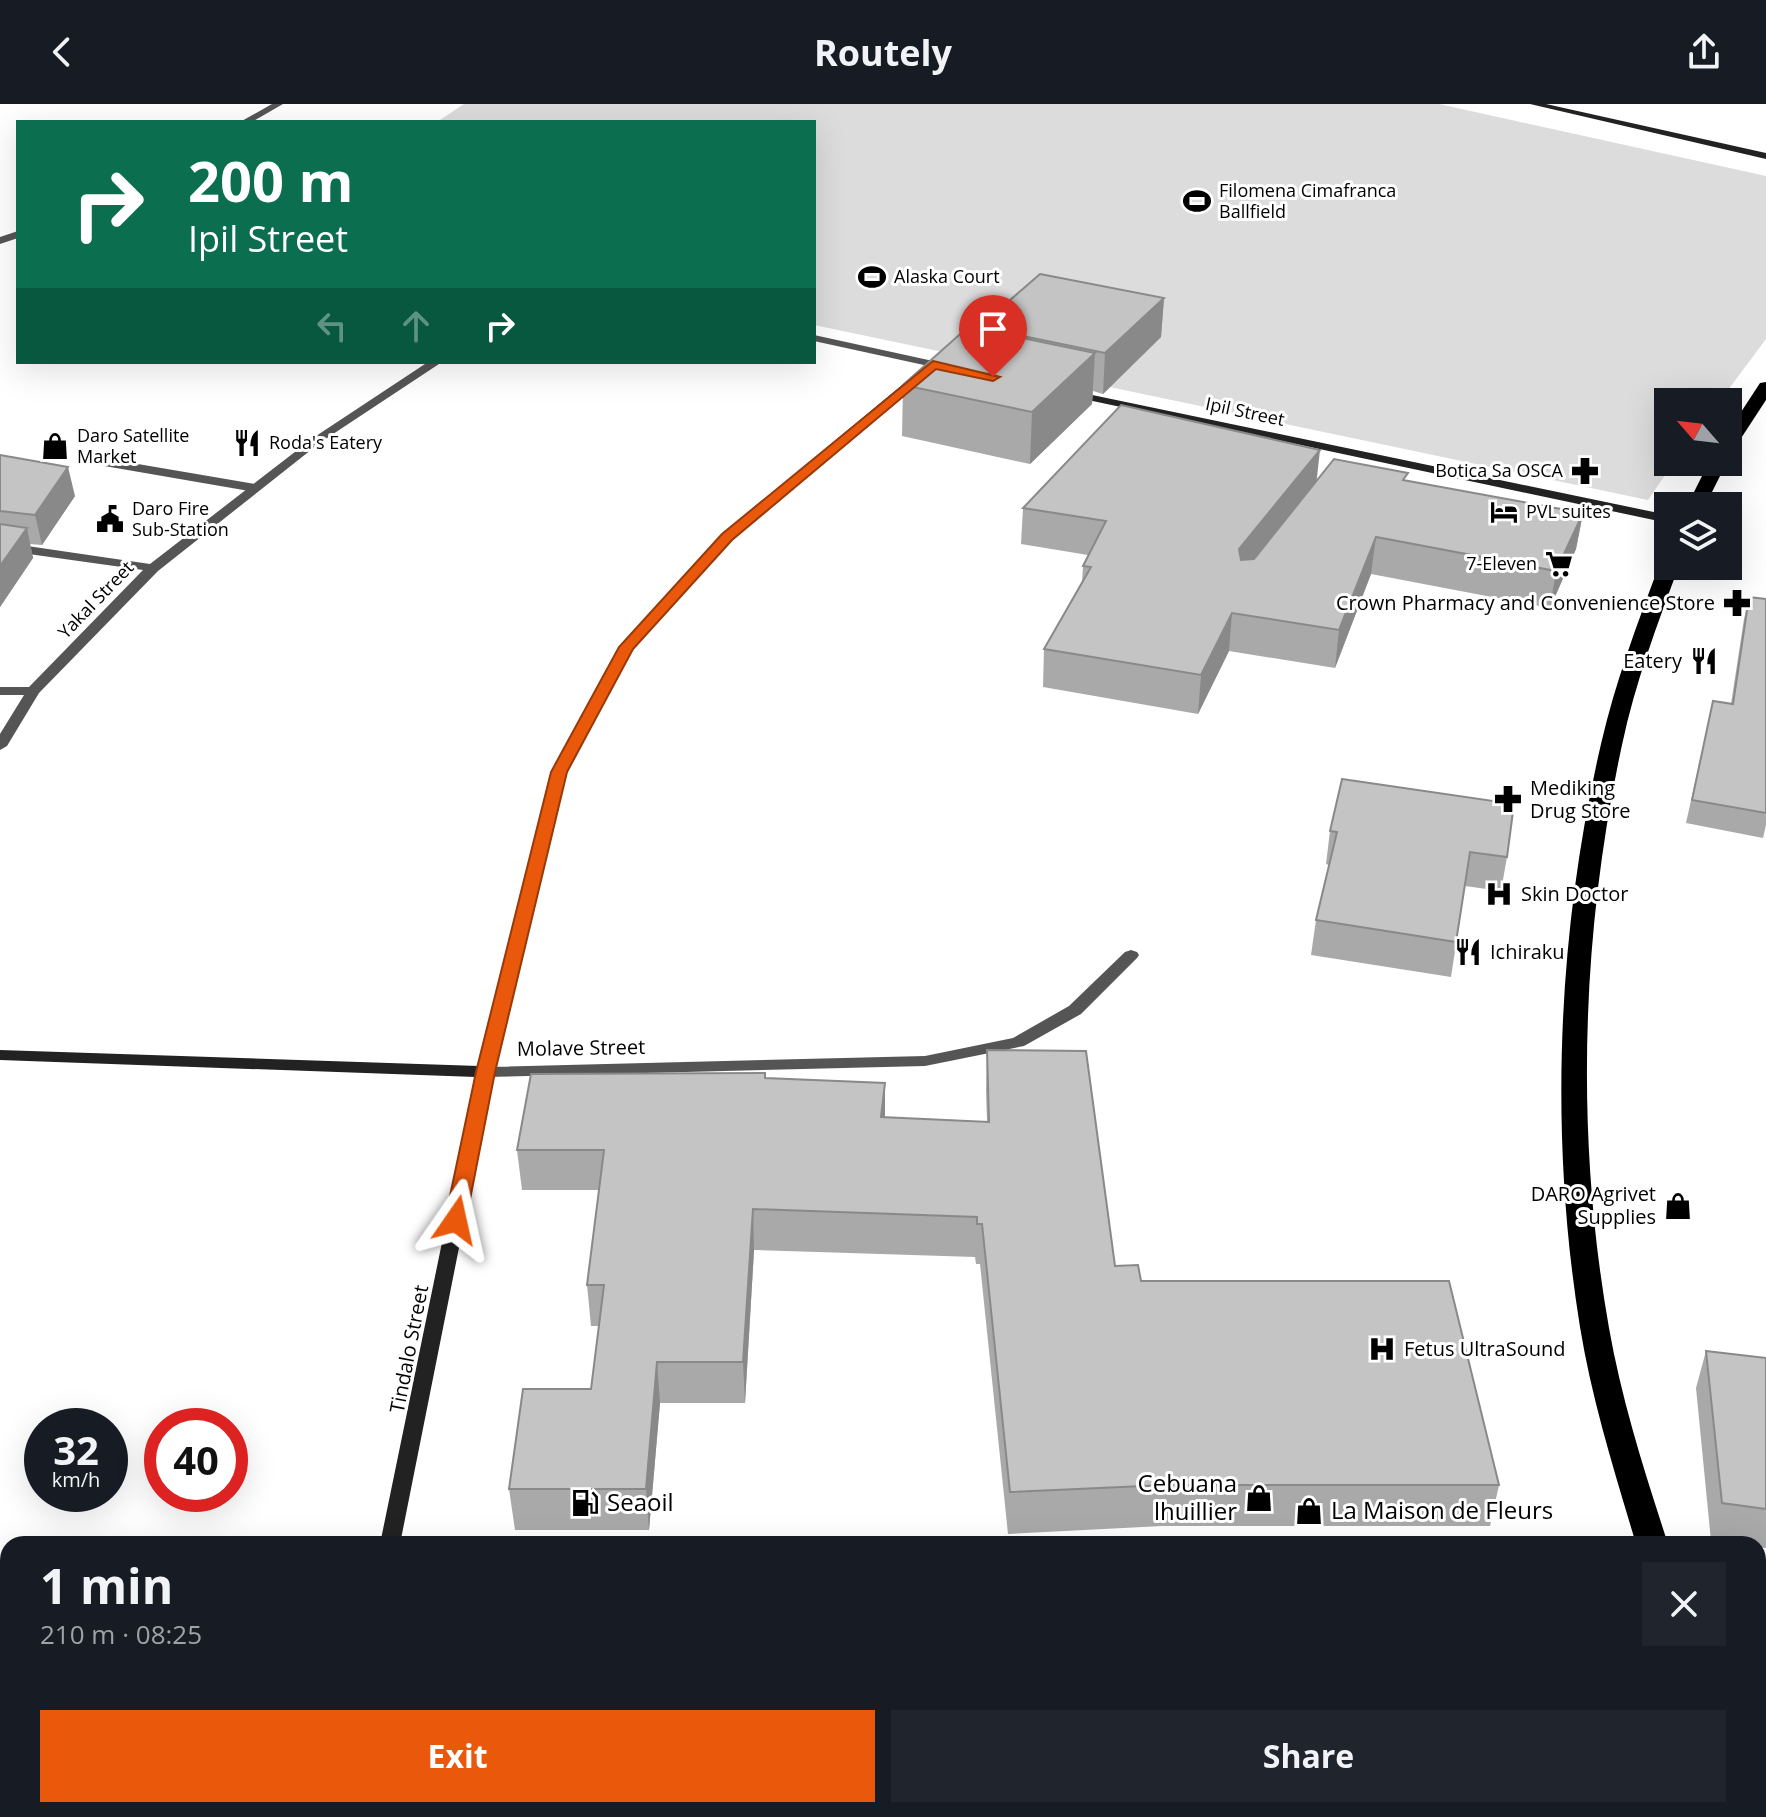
<!DOCTYPE html>
<html lang="en">
<head>
<meta charset="utf-8">
<style>
  :root { --surface:#171b24; --page:#20242c; --text:#f1f3f6; --muted:#9ea1a6; --accent:#ea580c }
  body { margin:0; font-family:"Open Sans",sans-serif; background:var(--page); color:var(--text); height:100vh; display:flex; flex-direction:column; font-size:30px; white-space:nowrap }
  * { box-sizing:border-box; margin:0 }
  p { font-size:26px; color:var(--muted) }
  .icon { flex:none; width:44px; height:44px; fill:none; stroke:currentColor; stroke-width:2; stroke-linecap:round; stroke-linejoin:round }
  .map { position:relative; flex:1; overflow:hidden }
  .sheet { position:absolute; left:0px; top:1432px; width:1766px; height:282px; display:flex; flex-direction:column; background:var(--surface); border-radius:24px 24px 0 0; box-shadow:0 8px 32px #0002 }
  .sheet>* { flex:none }
  .banner { position:absolute; left:16px; top:16px; width:800px; height:244px; border-radius:0px; box-shadow:0 8px 32px #0002; background:#0b6e4f; color:#fff; overflow:hidden }
  .needle { width:52px; rotate:298deg }
  .tools { position:absolute; left:1654px; top:284px; display:grid; gap:16px }
  .tools a { display:grid; place-items:center; width:88px; height:88px; border-radius:0px; background:var(--surface); box-shadow:0 8px 32px #0002; font-size:40px }
  .speed { position:absolute; left:24px; top:1304px; display:flex; gap:16px; font-size:40px; font-weight:700; text-align:center }
  .speed>* { display:grid; place-content:center; width:104px; height:104px; border-radius:50%; background:var(--surface); box-shadow:0 8px 32px #0002; line-height:1 }
  .speed small { font-size:20px; font-weight:400 }
  .speed .limit { border:12px solid #d22; background:#fff; color:#111 }
  .pin { position:absolute; display:grid; place-items:center; width:68px; height:68px; color:#fff; margin:-82px -34px; border-radius:50% 50% 50% 0; rotate:-45deg; box-shadow:0 0 8px #0007 }
  .pin .icon { rotate:45deg }
  .me { position:absolute; width:88px; margin:-44px; rotate:11deg; stroke-linejoin:round; filter:drop-shadow(0 0 6px #0008) }
  .turn { display:flex; align-items:center; gap:28px; height:168px; padding:0 40px; font-size:36px }
  .turn .icon { width:104px; height:104px; stroke-width:2.5 }
  .turn b { display:block; font-size:56px; line-height:68px }
  .lanes { display:flex; align-items:center; height:76px; padding:0 40px; background:#0003; justify-content:center; gap:40px; direction:ltr }
  .lanes .off { opacity:.35 }
  .round { display:grid; place-items:center; flex:none; width:84px; height:84px; border-radius:0px; background:var(--page) }
  .overview { display:flex; align-items:center; justify-content:space-between; height:136px; padding:0 40px }
  h1 { font-size:48px; font-weight:700; line-height:60px }
  .primary-button { display:flex; gap:16px; margin-top:auto; padding:16px 40px }
  .primary-button a { flex:1; height:92px; border-radius:0px; background:var(--accent); color:#fff; font-size:32px; font-weight:700; line-height:92px; text-align:center }
  .primary-button a+a { background:var(--page); color:var(--text) }
  header { display:flex; justify-content:space-between; align-items:center; height:104px; padding:0 40px; background:var(--surface); font-size:36px; font-weight:700 }
  .map>svg:first-child { display:block }
</style>
</head>
<body>
<header><svg class="icon" aria-label="back" viewBox="0 0 24 24"><path d="M15 5l-7 7 7 7"/></svg>Routely<svg class="icon" aria-label="share" viewBox="0 0 24 24"><path d="M12 15V3M7 8l5-5 5 5M5 13v7h14v-7"/></svg></header>
<div class="map">
<svg width="1766" height="1713" viewBox="0 0 1766 1713">
  <rect width="100%" height="100%" fill="#fff"/>
  <polygon fill="#dcdcdc" points="464,0 1439,0 1766,72 1766,235 1719,298 1668,298 1668,358 1674,358 1648,396 814,221 814,18 437,18"/>
  <g fill="none" stroke-linecap="round" stroke-linejoin="round">
    <g fill="#555" fill-rule="evenodd">
      <polygon points="272,0 283,0 252,18 240,18"/>
      <polygon points="18,127 18,134 0,140 0,133"/>
      <polygon points="91,352 255,380 261,384 255,388 87,359 87,353"/>
    </g>
    <g fill="#555" fill-rule="evenodd">
      <polygon points="814,231 933,257 939,260 933,263 814,237"/>
      <polygon points="428,258 442,258 321,338 158,467 39,589 7,642 0,646 0,630 24,591 0,591 0,583 29,583 143,466 0,446 0,438 150,460 313,334"/>
      <polygon points="1131,846 1137,848 1139,851 1137,854 1081,910 1024,942 925,962 486,973 478,968 486,963 925,952 1013,934 1069,902 1125,848"/>
      <polygon points="384,1706 406,1706 405,1713 381,1713"/>
      <polygon points="610,1706 632,1706 632,1713 608,1713"/>
    </g>
    <g fill="#222" fill-rule="evenodd">
      <polygon points="1530,0 1546,0 1766,49 1766,55"/>
      <polygon points="914,271 924,273 731,436 633,545 566,668 494,968 400,1440 380,1440 476,973 0,956 0,946 479,962 552,668 620,543 723,430"/>
      <polygon points="1073,287 1668,411 1668,419 1069,292 1069,288"/>
      <polygon points="1758,1699 1766,1713 1742,1713 1740,1706 1758,1706"/>
    </g>
    <rect fill="#000" fill-rule="evenodd" x="1758" y="1528" width="8" height="22"/>
    <g fill="#000" fill-rule="evenodd">
      <polygon points="1766,278 1766,296 1734,345 1728,346 1728,328 1760,279"/>
      <polygon points="1709,358 1727,358 1705,402 1687,402"/>
      <path d="M1668 457V462H1679C1657 521 1635 579 1622 641 1581 830 1575 1032 1609 1224 1622 1298 1645 1369 1668 1440H1636C1615 1369 1592 1297 1580 1223 1549 1031 1557 829 1601 640 1615 579 1637 520 1659 462Z"/>
      <rect x="0" y="1517" width="8" height="26"/>
    </g>
  </g>
  <g fill="#a9a9a9">
    <polygon points="1164,194 1161,233 1103,290 1093,287 1092,300 1030,360 902,332 903,281 979,226 979,223"/>
    <polygon points="0,351 75,392 42,441 30,440 33,454 0,503"/>
    <polygon points="1317,377 1407,377 1583,409 1576,445 1550,504 1371,470 1335,564 1229,547 1198,610 1043,583 1044,545 1082,479 1083,462 1088,451 1021,440 1023,404"/>
    <polygon points="1749,493 1766,495 1766,721 1763,734 1686,719 1713,597 1731,600 1744,515"/>
    <polygon points="1330,727 1507,753 1501,787 1465,782 1451,873 1311,851 1316,816 1329,761 1326,760"/>
    <polygon points="987,946 1115,1162 1499,1381 1490,1422 1162,1422 1008,1430 980,1160 976,1160 975,1153 754,1146 745,1299 660,1299 649,1426 515,1426 509,1385 591,1285 599,1222 591,1222 587,1181 599,1086 522,1086 517,1046 765,974 885,1014 987,1018 986,986"/>
    <polygon points="1706,1247 1766,1254 1766,1444 1758,1443 1758,1440 1738,1440 1711,1437 1696,1284"/>
    <polygon points="1440,1706 1631,1706 1633,1713 1441,1713"/>
  </g>
  <g fill="#898989">
    <polygon points="1164,194 1161,233 1103,290 1105,249"/>
    <polygon points="1095,249 1092,300 1030,360 1032,308"/>
    <polygon points="1320,346 1316,382 1236,482 1239,445"/>
    <polygon points="68,363 75,392 42,441 35,411"/>
    <polygon points="1583,409 1576,445 1550,504 1556,467"/>
    <polygon points="27,424 33,454 0,503 0,462"/>
    <polygon points="1376,433 1371,470 1335,564 1339,526"/>
    <polygon points="1232,509 1229,547 1198,610 1201,571"/>
    <polygon points="885,979 885,1018 881,1013"/>
    <polygon points="753,1105 754,1146 745,1299 743,1258"/>
    <polygon points="657,1258 660,1299 649,1426 646,1385"/>
  </g>
  <g fill="#c4c4c4" stroke="#898989" stroke-width="2">
    <polygon points="1040,170 1164,194 1105,249 979,223"/>
    <polygon points="968,223 1095,249 1032,308 903,281"/>
    <polygon points="1121,301 1320,346 1239,445 1241,456 1254,455 1334,355 1408,369 1403,376 1583,409 1556,467 1376,433 1339,526 1232,509 1201,571 1044,545 1091,463 1083,462 1106,417 1023,404"/>
    <polygon points="0,351 68,363 35,411 0,407"/>
    <polygon points="0,420 27,424 0,462"/>
    <polygon points="1749,493 1766,495 1766,709 1692,696 1713,597 1733,600"/>
    <polygon points="1342,675 1514,700 1507,753 1470,748 1456,838 1316,816 1337,728 1330,727"/>
    <polygon points="987,946 1086,947 1115,1162 1138,1161 1141,1177 1449,1177 1499,1381 1166,1381 1010,1388 982,1120 977,1120 977,1113 753,1105 743,1258 657,1258 646,1385 509,1385 523,1285 591,1285 604,1181 587,1181 604,1046 517,1046 531,970 765,969 765,974 885,979 881,1013 989,1018"/>
    <polygon points="1706,1247 1766,1254 1766,1405 1722,1399"/>
    <polygon points="684,1706 925,1706 927,1713 683,1713"/>
    <polygon points="1453,1706 1631,1706 1633,1713 1454,1713"/>
  </g>
  <polygon fill="#ea580c" stroke="#983908" stroke-width="2" points="933,257 1000,273 993,277 936,265 732,436 633,545 567,668 495,968 466,1116 463,1121 449,1121 445,1116 476,968 551,668 619,543 722,430"/>
  <defs>
    <g id="stadium-bare" transform="scale(2.16)"><path d="M0-5a6.5 5 0 1 0 0 10a6.5 5 0 1 0 0-10ZM-3.5-1.8h7v3.6h-7Z" fill="#000" stroke="#fff" stroke-width="2.5" paint-order="stroke"/></g>
    <g id="restaurant-bare" transform="scale(2.16)"><path d="M-5-6h1v4h1v-4h1v4h1v-4h1v5L-1.5 .5V6h-2V.5L-5-1ZM5-6V6H3V1.5H1.5Q1.5-4 5-6Z" fill="#000" stroke="#fff" stroke-width="2.5" paint-order="stroke"/></g>
    <g id="shop-bare" transform="scale(2.16)"><path d="M-5-2.5h2.3a2.7 3.5 0 0 1 5.4 0H5L5.5 6h-11ZM-1.5-2.5h3a1.5 2.3 0 0 0-3 0Z" fill="#000" stroke="#fff" stroke-width="2.5" paint-order="stroke"/></g>
    <g id="pharmacy-bare" transform="scale(2.16)"><path d="M-2-6h4v4h4v4h-4v4h-4v-4h-4v-4h4Z" fill="#000" stroke="#fff" stroke-width="2.5" paint-order="stroke"/></g>
    <g id="hotel-bare" transform="scale(2.16)"><path d="M-6-4.5h1.5V1H6V5H4.5V3h-9V5H-6ZM-4 0a1.8 1.8 0 1 1 3.6 0ZM.5 0V-2.5h3Q6-2.5 6 0Z" fill="#000" stroke="#fff" stroke-width="2.5" paint-order="stroke"/></g>
    <g id="civic-bare" transform="scale(2.16)"><path d="M-.6-6.5H3V-4.5H.6V-3L4-1V1h2V6H-6V1h2V-1L-.6-3ZM-1.2 2.5V6h2.4V2.5Z" fill="#000" stroke="#fff" stroke-width="2.5" paint-order="stroke"/></g>
    <g id="supermarket-bare" transform="scale(2.16)"><path d="M-6-5.5h2.5l.6 2H6L4.5 2H-2.5L-4.4-4H-6ZM-1.5 3.2a1.3 1.3 0 1 0 .1 0ZM3 3.2a1.3 1.3 0 1 0 .1 0Z" fill="#000" stroke="#fff" stroke-width="2.5" paint-order="stroke"/></g>
    <g id="hospital-bare" transform="scale(2.16)"><path d="M-5-5h3v3.5h4V-5h3V5h-3V1.5h-4V5h-3Z" fill="#000" stroke="#fff" stroke-width="2.5" paint-order="stroke"/></g>
    <g id="fuel-bare" transform="scale(2.16)"><path d="M-5.5-6h7V0h2V4h1.3V-2.5L3-4.5l.8-.8L6-3V5H2.5V1h-1V6h-7ZM-4.2-4.7v3.2H.2V-4.7Z" fill="#000" stroke="#fff" stroke-width="2.5" paint-order="stroke"/></g>
  </defs>
  <g fill-rule="evenodd">
    <use href="#stadium-bare" x="1197" y="97"/>
    <use href="#stadium-bare" x="872" y="173"/>
    <use href="#restaurant-bare" x="247" y="339"/>
    <use href="#shop-bare" x="55" y="342"/>
    <use href="#pharmacy-bare" x="1585" y="367"/>
    <use href="#hotel-bare" x="1504" y="408"/>
    <use href="#civic-bare" x="110" y="415"/>
    <use href="#supermarket-bare" x="1559" y="460"/>
    <use href="#pharmacy-bare" x="1737" y="499"/>
    <use href="#restaurant-bare" x="1704" y="557"/>
    <use href="#pharmacy-bare" x="1508" y="695"/>
    <use href="#hospital-bare" x="1499" y="790"/>
    <use href="#restaurant-bare" x="1468" y="848"/>
    <use href="#shop-bare" x="1678" y="1102"/>
    <use href="#hospital-bare" x="1382" y="1245"/>
    <use href="#shop-bare" x="1259" y="1394"/>
    <use href="#fuel-bare" x="585" y="1399"/>
    <use href="#shop-bare" x="1309" y="1407"/>
  </g>
  <g text-anchor="middle" stroke-width="6" stroke-linejoin="round" paint-order="stroke">
    <g font-size="18" fill="#000" stroke="#fff" text-anchor="start">
      <text x="1219" y="93">Filomena Cimafranca<tspan x="1219" dy="21">Ballfield</tspan></text>
      <text x="894" y="179">Alaska Court</text>
      <text x="77" y="338">Daro Satellite<tspan x="77" dy="21">Market</tspan></text>
      <text x="269" y="345">Roda's Eatery</text>
      <text x="1563" y="373" text-anchor="end">Botica Sa OSCA</text>
      <text x="132" y="411">Daro Fire<tspan x="132" dy="21">Sub-Station</tspan></text>
      <text x="1526" y="414">PVL suites</text>
      <text x="1537" y="466" text-anchor="end">7-Eleven</text>
    </g>
    <g font-size="18" fill="#000" stroke="#fff">
      <text transform="translate(1245 308) rotate(12)" y="6">Ipil Street</text>
      <text transform="translate(96 496) rotate(-46)" y="6">Yakal Street</text>
    </g>
    <g font-size="20" fill="#000" stroke="#fff" text-anchor="start">
      <text x="1715" y="506" text-anchor="end">Crown Pharmacy and Convenience Store</text>
      <text x="1682" y="564" text-anchor="end">Eatery</text>
      <text x="1530" y="691">Mediking<tspan x="1530" dy="23">Drug Store</tspan></text>
      <text x="1521" y="797">Skin Doctor</text>
      <text x="1490" y="855">Ichiraku</text>
      <text x="1656" y="1097" text-anchor="end">DARO Agrivet<tspan x="1656" dy="23">Supplies</tspan></text>
      <text x="1404" y="1252">Fetus UltraSound</text>
    </g>
    <g font-size="20" fill="#000" stroke="#fff">
      <text transform="translate(581 944) rotate(-1)" y="7">Molave Street</text>
      <text transform="translate(409 1245) rotate(-79)" y="7">Tindalo Street</text>
    </g>
    <g font-size="24" fill="#000" stroke="#fff" text-anchor="start">
      <text x="1237" y="1388" text-anchor="end">Cebuana<tspan x="1237" dy="28">lhuillier</tspan></text>
      <text x="607" y="1407">Seaoil</text>
      <text x="1331" y="1415">La Maison de Fleurs</text>
    </g>
  </g>
</svg>
<div class="tools">
<a><svg class="needle" viewBox="-14 -14 28 28"><path d="M0-13l5 13h-10z" fill="#e53935"/><path d="M0 13l5-13h-10z" fill="#9ea1a6"/></svg></a>
<a><svg class="icon" aria-label="layers" viewBox="0 0 24 24"><path d="M12 4l9 5-9 5-9-5zM3 14l9 5 9-5"/></svg></a>
</div>
<div class="speed"><div>32<small>km/h</small></div><div class="limit">40</div></div>
<div class="pin" style="left:993px;top:273px;background:#d93025"><svg class="icon" aria-label="arrive" viewBox="0 0 24 24"><path d="M6 21V4h12l-3 4 3 4H6"/></svg></div>
<svg class="me" style="left:456px;top:1116px" viewBox="-20 -20 40 40"><path d="M0-17L14 15 0 8-14 15z" fill="#ea580c" stroke="#fff" stroke-width="4"/></svg>
<div class="banner">
<div class="turn"><svg class="icon" aria-label="right" viewBox="0 0 24 24"><path d="M7 20v-9h11M14 6l5 5-5 5"/></svg><div><b>200 m</b>Ipil Street</div></div>
<div class="lanes"><svg class="icon off" aria-label="left" viewBox="0 0 24 24"><path d="M17 20v-9H6M10 6l-5 5 5 5"/></svg><svg class="icon off" aria-label="ahead" viewBox="0 0 24 24"><path d="M12 20V5M6 11l6-6 6 6"/></svg><svg class="icon" aria-label="right" viewBox="0 0 24 24"><path d="M7 20v-9h11M14 6l5 5-5 5"/></svg></div>
</div>
<section class="sheet">
<div class="overview"><div><h1>1 min</h1><p>210 m · 08:25</p></div><a class="round"><svg class="icon" aria-label="close" viewBox="0 0 24 24"><path d="M6 6l12 12M18 6L6 18"/></svg></a></div>
<div class="primary-button"><a>Exit</a><a>Share</a></div>
</section>
</div>
</body>
</html>
